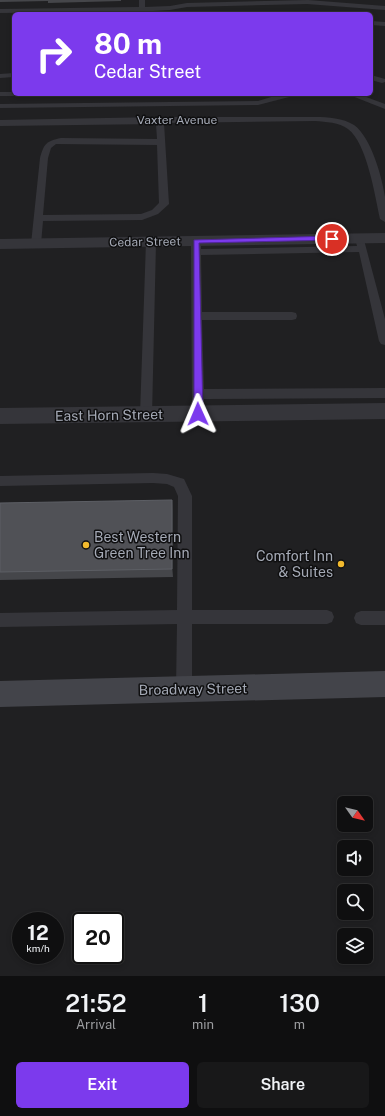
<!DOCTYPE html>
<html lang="en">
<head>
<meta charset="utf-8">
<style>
  :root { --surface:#0f0f10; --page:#181819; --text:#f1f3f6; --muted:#9b9c9f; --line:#2f2f30; --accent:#7c3aed }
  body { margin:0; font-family:"Public Sans",sans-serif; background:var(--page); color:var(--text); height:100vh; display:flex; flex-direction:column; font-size:15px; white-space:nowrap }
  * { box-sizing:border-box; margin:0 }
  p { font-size:13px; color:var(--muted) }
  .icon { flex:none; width:22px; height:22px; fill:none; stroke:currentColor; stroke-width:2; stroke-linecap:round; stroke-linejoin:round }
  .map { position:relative; height:976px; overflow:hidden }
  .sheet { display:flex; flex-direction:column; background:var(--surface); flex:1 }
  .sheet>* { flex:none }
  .banner { position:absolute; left:12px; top:12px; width:361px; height:84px; border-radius:6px; box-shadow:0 2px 6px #0003,0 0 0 1px var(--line); background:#7c3aed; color:#fff; overflow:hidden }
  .needle { width:26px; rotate:124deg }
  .controls { position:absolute; left:337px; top:796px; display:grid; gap:8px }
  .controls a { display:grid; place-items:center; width:36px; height:36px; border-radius:6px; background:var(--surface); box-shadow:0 2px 6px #0003,0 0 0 1px var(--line); font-size:20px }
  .speed { position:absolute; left:12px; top:912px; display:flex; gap:8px; font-size:20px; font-weight:700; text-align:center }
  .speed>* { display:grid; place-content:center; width:52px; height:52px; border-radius:50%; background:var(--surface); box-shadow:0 2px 6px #0003,0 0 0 1px var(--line); line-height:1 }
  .speed small { font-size:10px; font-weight:400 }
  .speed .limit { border:2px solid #111; border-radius:6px; background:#fff; color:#111 }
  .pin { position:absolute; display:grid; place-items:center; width:34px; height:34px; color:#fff; margin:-17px; border:2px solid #fff; border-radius:50%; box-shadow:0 1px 4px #0007 }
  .me { position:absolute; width:44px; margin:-22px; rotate:359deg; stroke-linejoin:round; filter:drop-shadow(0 0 3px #0008) }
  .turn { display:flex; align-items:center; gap:14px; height:84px; padding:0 16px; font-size:18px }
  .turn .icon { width:52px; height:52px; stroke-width:2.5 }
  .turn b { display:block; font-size:28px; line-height:34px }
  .eta { display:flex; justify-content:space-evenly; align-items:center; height:68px; text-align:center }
  .eta b { font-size:24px; font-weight:600; line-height:28px }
  .primary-button { display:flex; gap:8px; margin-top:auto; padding:8px 16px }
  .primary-button a { flex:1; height:46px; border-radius:6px; background:var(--accent); color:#fff; font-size:16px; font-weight:600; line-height:46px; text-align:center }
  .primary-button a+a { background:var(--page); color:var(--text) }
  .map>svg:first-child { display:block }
</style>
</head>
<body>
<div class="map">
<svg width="385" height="976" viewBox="0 0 385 976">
  <rect width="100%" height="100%" fill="#141415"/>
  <path fill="#202022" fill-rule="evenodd" d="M0 0H385V976H0ZM14 14H371V94H14ZM344 803H366V825H344ZM344 847H366V869H344ZM344 891H366V913H344ZM21 921H55V955H21ZM81 921H115V955H81ZM344 935H366V957H344Z"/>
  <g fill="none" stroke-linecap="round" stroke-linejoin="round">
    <g fill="#35353a" fill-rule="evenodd">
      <polygon points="139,0 145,0 145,7 170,6 187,3 308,0 385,6 385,10 307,4 187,7 170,10 153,11 158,14 149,14 141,11 0,13 0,9 139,7"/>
      <polygon points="371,21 385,22 385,26 371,25"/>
      <polygon points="14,73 14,77 0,78 0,74"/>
      <polygon points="371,75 385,79 385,82 382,83 371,80"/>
      <polygon points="0,92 14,92 14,94 18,94 14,96 0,96"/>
      <polygon points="281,94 294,94 293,96 258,105 0,108 0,104 258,101"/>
      <polygon points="347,94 358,94 385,104 385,109"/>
      <path d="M160 117H315C328 117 343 118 354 125 371 137 382 177 385 197 385 205 385 214 385 222L380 219C375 196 367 143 348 129 339 122 326 122 315 121L164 123 169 204 158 214 142 220 43 221 41 244 40 246H32L31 244 40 158C44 144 46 141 61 138L157 139 156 124 0 126V120ZM56 144 157 145 159 203 152 210 141 214 43 215 48 158 51 148Z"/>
      <polygon points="196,238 201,241 201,249 357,246 356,242 358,240 364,240 385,319 385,345 381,344 379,341 359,252 201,255 202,312 292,312 296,313 297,316 296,319 292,320 202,320 204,389 385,388 385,398 204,399 204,414 202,417 198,419 194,417 192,414 191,241"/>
      <polygon points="151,239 156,242 152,415 150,418 146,420 142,418 140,415 146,242"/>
      <polygon points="153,473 167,474 184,479 192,496 192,610 327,610 332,612 334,617 332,622 327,624 192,624 192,689 189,694 184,697 179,694 176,689 177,624 0,627 0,613 177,610 178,496 174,487 167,484 153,483 0,486 0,476"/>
      <polygon points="361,611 385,611 385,625 361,625 356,623 354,618 356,613"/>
    </g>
    <g fill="#35353a" fill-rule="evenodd">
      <polygon points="385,233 385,243 0,249 0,239"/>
      <polygon points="385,403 385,419 0,424 0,408"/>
    </g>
    <polygon fill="#43444a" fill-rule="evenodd" points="385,671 385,697 0,707 0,681"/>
  </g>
  <g fill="#45464a">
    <polygon points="0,0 121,0 121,1 48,3 48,1 0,2"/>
    <polygon points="0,503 173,509 173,577 0,580"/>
  </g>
  <polygon fill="#2d2e30" points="172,500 173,509 173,577 172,569"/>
  <polygon fill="#505156" stroke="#5d5f65" points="172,500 172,569 0,572 0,503"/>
  <polygon fill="#7c3aed" stroke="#51269a" points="332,236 335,237 335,240 199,243 203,414 201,416 196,416 194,414 194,240"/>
  <g fill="#f3ba2e" stroke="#0f0f10" stroke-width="1.5">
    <circle cx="86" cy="545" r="4"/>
    <circle cx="341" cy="564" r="4"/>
  </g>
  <g text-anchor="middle" stroke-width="3" stroke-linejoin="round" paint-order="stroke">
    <g font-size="12" fill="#a5aab6" stroke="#0f0f10">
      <text x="177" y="124">Vaxter Avenue</text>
      <text transform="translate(145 242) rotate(-1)" y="4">Cedar Street</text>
    </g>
    <g font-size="14" fill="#a5aab6" stroke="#0f0f10">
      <text transform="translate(109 415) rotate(-1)" y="5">East Horn Street</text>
      <text transform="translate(193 689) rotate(-1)" y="5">Broadway Street</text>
    </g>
    <g font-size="14" fill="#a5aab6" stroke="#0f0f10" text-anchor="start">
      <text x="94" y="542">Best Western<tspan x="94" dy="16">Green Tree Inn</tspan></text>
      <text x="333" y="561" text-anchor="end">Comfort Inn<tspan x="333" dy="16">&amp; Suites</tspan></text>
    </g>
  </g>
</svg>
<div class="controls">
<a><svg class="needle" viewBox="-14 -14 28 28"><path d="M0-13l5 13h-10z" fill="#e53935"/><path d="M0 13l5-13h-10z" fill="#9b9c9f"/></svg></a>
<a><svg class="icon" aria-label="sound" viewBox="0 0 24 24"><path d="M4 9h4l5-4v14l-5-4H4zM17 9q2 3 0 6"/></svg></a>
<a><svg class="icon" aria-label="search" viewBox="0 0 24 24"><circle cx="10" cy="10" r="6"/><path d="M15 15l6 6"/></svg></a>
<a><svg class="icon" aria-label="layers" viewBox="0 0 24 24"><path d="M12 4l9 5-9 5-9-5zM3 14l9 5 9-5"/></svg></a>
</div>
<div class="speed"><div>12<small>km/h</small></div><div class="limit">20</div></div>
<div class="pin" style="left:332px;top:239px;background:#d93025"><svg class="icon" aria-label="arrive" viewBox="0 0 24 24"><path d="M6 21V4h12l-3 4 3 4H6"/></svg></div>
<svg class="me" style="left:198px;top:414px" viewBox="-20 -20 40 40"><path d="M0-17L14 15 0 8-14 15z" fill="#7c3aed" stroke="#fff" stroke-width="4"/></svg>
<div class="banner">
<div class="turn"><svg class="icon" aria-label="right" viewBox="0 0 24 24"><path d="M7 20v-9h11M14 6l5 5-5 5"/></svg><div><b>80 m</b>Cedar Street</div></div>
</div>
</div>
<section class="sheet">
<div class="eta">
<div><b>21:52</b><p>Arrival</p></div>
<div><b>1</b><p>min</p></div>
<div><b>130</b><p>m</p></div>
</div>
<div class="primary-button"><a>Exit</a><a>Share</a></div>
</section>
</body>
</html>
